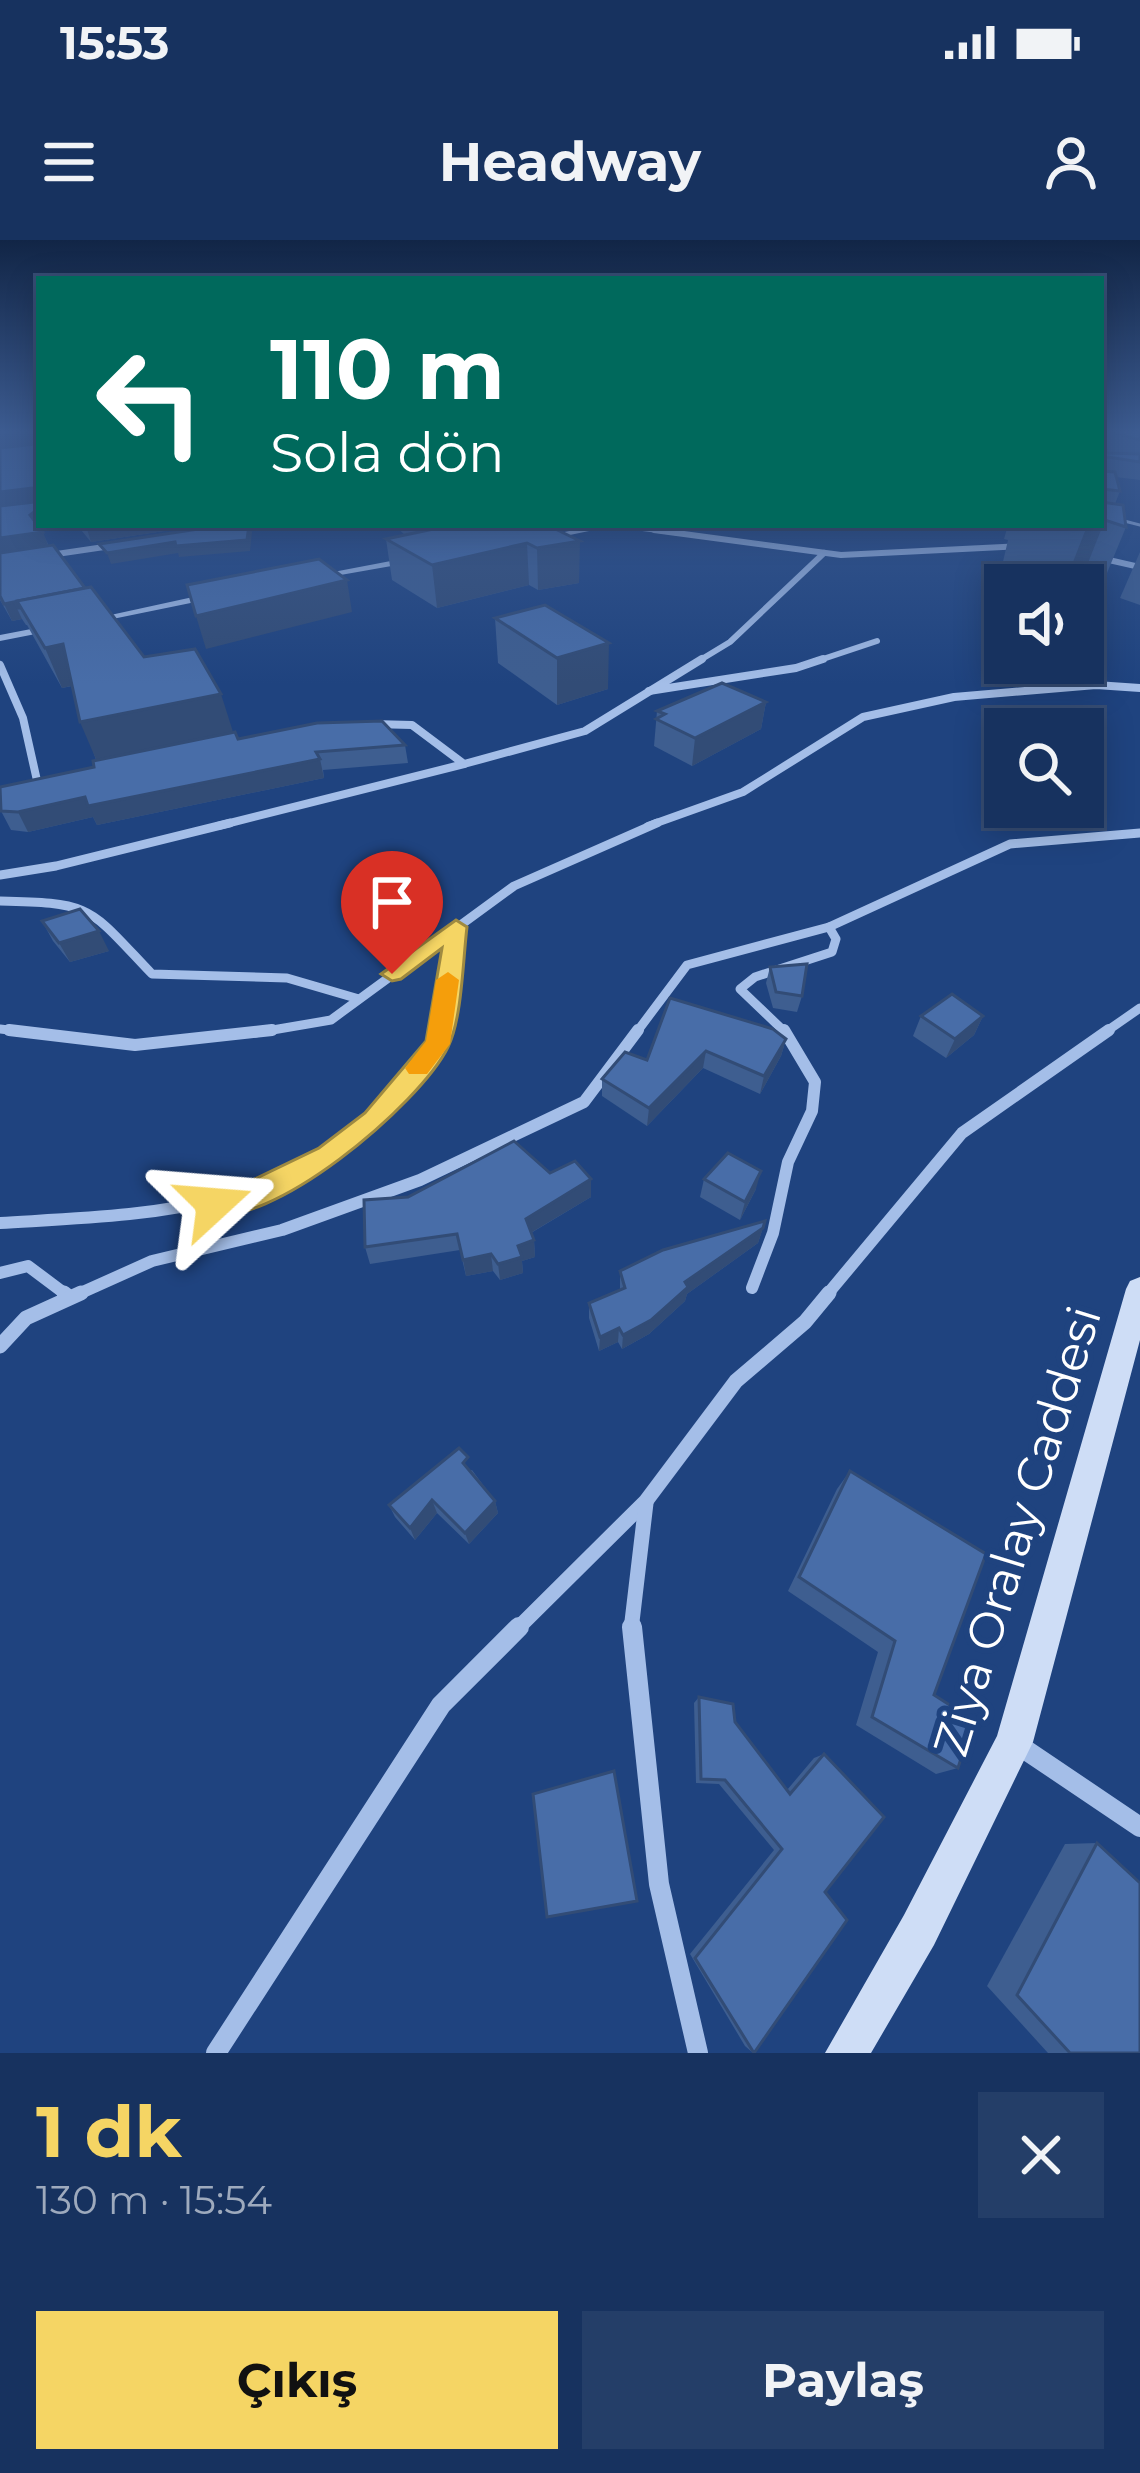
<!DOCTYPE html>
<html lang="tr">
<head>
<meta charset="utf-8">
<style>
  :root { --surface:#17325f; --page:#243e68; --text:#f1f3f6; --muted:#9eaabd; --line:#364d74; --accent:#f5d564 }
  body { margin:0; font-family:Montserrat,sans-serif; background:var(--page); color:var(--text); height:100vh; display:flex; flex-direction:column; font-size:45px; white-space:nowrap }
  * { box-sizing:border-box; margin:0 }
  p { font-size:39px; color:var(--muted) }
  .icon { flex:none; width:66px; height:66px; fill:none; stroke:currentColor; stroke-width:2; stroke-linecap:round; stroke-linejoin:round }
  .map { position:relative; height:1813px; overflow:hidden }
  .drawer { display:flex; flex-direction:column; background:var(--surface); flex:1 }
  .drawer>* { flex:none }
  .hud { position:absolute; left:36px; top:36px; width:1068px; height:252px; border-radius:0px; box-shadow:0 6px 30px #0003,0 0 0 3px var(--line); background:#00695c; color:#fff; overflow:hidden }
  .buttons { position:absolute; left:984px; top:324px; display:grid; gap:24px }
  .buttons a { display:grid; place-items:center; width:120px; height:120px; border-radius:0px; background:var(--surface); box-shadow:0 6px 30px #0003,0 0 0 3px var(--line); font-size:60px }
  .pin { position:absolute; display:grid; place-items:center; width:102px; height:102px; color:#fff; margin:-123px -51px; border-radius:50% 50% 50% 0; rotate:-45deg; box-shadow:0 0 12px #0007 }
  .pin .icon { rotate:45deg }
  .me { position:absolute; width:132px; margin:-66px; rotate:71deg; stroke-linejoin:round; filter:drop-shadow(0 0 9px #0008) }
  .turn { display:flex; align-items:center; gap:42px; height:252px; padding:0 36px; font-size:54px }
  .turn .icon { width:156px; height:156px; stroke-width:2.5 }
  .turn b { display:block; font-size:84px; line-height:102px }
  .round { display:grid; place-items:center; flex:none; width:126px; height:126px; border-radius:0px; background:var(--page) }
  .head { display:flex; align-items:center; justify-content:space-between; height:204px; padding:0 36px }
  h1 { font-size:72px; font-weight:700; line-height:90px; color:var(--accent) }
  .button { display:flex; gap:24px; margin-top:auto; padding:24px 36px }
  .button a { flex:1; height:138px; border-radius:0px; background:var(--accent); color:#111; font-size:48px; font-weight:700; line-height:138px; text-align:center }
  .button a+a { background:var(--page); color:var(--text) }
  .status { display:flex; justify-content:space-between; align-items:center; height:84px; padding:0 60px; background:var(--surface); direction:ltr }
  .status svg { height:33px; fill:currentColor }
  header { display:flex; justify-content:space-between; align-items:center; height:156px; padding:0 36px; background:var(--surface); font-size:54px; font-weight:700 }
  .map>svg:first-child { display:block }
</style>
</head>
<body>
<div class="status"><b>15:53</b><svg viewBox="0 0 49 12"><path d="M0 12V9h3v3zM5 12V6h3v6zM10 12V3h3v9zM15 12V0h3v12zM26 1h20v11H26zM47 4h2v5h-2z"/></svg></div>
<header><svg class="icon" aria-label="menu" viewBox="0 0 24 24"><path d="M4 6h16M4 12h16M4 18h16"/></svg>Headway<svg class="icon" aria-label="person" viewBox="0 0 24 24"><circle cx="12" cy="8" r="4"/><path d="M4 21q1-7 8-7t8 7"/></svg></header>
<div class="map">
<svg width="1140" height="1813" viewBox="0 0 1140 1813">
  <rect width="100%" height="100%" fill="#1f437f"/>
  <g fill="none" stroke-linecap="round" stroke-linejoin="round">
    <polyline stroke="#a4bee8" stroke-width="3" points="1101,275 1140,285"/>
    <polyline stroke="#a4bee8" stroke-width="4.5" points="613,285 676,293"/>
    <g stroke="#a4bee8" stroke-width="6">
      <polyline points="654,290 841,315 1021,306"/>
      <polyline points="43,316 111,306"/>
      <polyline points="1100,318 1140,327"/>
      <polyline points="697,422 730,402 824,313"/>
      <polyline points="814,422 877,401"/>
    </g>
    <g stroke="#a4bee8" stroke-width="8">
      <polyline points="0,425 23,478 38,545"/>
      <polyline points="649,451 796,428 823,419"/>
      <polyline points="372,484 412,485 464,524 585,491 702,419"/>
      <polyline points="218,586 464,524"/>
      <polyline points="648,586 743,552 863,477 954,457 1096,445 1140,448"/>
    </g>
    <g stroke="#a4bee8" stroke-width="9">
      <polyline points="0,635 56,626 230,583"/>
      <path d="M0 661C95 663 88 667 152 734L287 738 359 759"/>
      <polyline points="0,789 34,793"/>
      <polyline points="255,793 331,780 514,646 657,583"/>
      <polyline points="441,793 456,687"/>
      <polyline points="636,793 687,725 829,687 1010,604 1140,593"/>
      <polyline points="786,793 740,749 755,737 832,712 836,699 829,687"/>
      <polyline points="1104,793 1140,768"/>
    </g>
    <g stroke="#a4bee8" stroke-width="12">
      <polyline points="9,790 135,805 272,790"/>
      <path d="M0 983C147 974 276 975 387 863 408 842 433 819 442 790"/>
      <polyline points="0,1033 28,1026 68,1056"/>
      <polyline points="752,1048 773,993 788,922 812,871 815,842 784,790"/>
      <polyline points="74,1056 152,1021 282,990 420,940 584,862 638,790"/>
      <polyline points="826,1056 962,893 1109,790"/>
    </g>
    <g stroke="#a4bee8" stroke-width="15">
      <polyline points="64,1053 69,1057"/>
      <polyline points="0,1106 26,1078 81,1053"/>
      <polyline points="516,1390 646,1261 736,1141 805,1082 829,1053"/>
      <polyline points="631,1390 646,1263"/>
    </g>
    <g stroke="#a4bee8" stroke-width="20">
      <polyline points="632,1387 659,1644 698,1813"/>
      <polyline points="1017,1504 1140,1587"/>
      <polyline points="216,1813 441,1465 519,1387"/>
    </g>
    <g fill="#a4bee8" fill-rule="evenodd">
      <polygon points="598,285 618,285 536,302 531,299"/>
      <polygon points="417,316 420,321 312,340 307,337"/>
      <polygon points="216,352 220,357 88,384 83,381"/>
      <polygon points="57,384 61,385 61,389 0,401 0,395"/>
    </g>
    <polygon fill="#ceddf6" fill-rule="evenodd" points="1140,1037 1140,1100 1033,1502 934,1705 871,1813 825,1813 904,1675 997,1496 1126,1049 1130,1041"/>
  </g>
  <g fill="#3e5e90">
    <polygon points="0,190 39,190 39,285 44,285 40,288 49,306 144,417 233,492 238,499 405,505 408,523 323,530 324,538 97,585 93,577 28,592 11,590 1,571 94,527 96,520 72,446 62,448 27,385 26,385 22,379 12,381 0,360"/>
    <polygon points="1101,190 1140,190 1140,240 1116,237 1120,251 1115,264 1126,287 1100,350 1080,343 1073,345 1052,345 1002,326 1008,300 1004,299 1008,285 1101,285"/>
    <polygon points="77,285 204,285 91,302"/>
    <polygon points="394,285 547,285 579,343 538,350 529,345 437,368 392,340 386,299 405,295"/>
    <polygon points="1140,312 1140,365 1120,358"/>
    <polygon points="495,378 608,449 557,465 498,423"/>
    <polygon points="766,462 761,489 692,526 654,506 657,471"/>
    <polygon points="42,681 109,711 70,722 53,701"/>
    <polygon points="770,727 802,756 797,772 773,768 766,743"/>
    <polygon points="921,776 983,776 974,795 946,818 913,796"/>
    <polygon points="786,799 781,816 760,854 703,828 647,886 602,856 602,839 647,820"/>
    <polygon points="550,933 591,957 531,993 534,1000 535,1017 522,1021 523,1033 500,1040 493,1031 466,1036 460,1010 370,1024 365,1007 408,957"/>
    <polygon points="704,939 756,949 740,980 700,957"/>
    <polygon points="765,981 758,1003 687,1054 685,1061 649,1094 622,1109 618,1102 599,1111 589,1078 589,1063 620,1050 620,1031"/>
    <polygon points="472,1230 495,1261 498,1273 469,1304 437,1273 415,1300 395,1277 389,1265"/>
    <polygon points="850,1231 934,1455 958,1528 936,1534 856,1485 878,1412 788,1351 837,1249"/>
    <polygon points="699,1457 735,1482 787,1550 814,1518 824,1514 825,1652 753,1813 745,1806 690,1714 774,1610 719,1544 696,1543 694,1463"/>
    <polygon points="1097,1603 1140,1813 1048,1813 987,1746 1065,1604"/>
  </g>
  <g fill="#324c76">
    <polygon points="33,191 38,204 0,209 0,195"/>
    <polygon points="32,248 38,263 0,268 0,252"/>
    <polygon points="39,268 39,285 44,285 37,290 30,275"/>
    <polygon points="1105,280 1080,343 1064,345 1087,286 1101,285 1101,281"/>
    <polygon points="92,285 204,285 91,302 86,286"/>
    <polygon points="249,285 252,292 250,311 179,317 178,313 111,324 107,313 175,302"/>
    <polygon points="43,292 49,308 0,315 0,298"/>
    <polygon points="580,301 579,343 538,350 537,308"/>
    <polygon points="527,303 529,345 437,368 432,325"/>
    <polygon points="347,340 352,372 206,409 196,376"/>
    <polygon points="14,362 22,379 12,381 4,364"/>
    <polygon points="609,403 608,449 557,465 557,418"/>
    <polygon points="63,404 80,444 62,448 45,408"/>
    <polygon points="221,454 234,495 98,524 80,482"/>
    <polygon points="766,462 761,489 692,526 695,498"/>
    <polygon points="320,519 324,538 97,585 93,577 28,592 18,572 85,557"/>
    <polygon points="99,691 109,711 70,722 59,703"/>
    <polygon points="983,776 974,795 946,818 955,799"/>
    <polygon points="786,799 781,816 760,854 764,836"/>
    <polygon points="706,811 703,828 647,886 649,868"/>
    <polygon points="761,931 756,949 740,980 745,962"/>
    <polygon points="591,939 591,957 527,995 526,979"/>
    <polygon points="763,988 758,1003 687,1054 685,1061 649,1094 622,1109 623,1095 685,1042"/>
    <polygon points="534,1000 535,1017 522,1021 523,1033 500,1040 498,1024 518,1006"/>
    <polygon points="491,1014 493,1031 466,1036 463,1020"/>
    <polygon points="619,1088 618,1102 599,1111 600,1097"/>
    <polygon points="432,1260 437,1273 415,1300 410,1288"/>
    <polygon points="495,1261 498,1273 469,1304 465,1293"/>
  </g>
  <g fill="#486da8" stroke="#324c76" stroke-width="3">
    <polygon points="0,190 39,190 39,196 33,191 0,195"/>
    <polygon points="1101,190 1140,190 1140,200 1109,191 1102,194 1107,213 1140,214 1140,222 1108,217 1101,220"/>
    <polygon points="39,199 39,254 32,248 0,252 0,208 35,204"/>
    <polygon points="1101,231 1115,232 1120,251 1101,249"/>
    <polygon points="39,256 39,268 30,275 43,292 0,298 0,266 34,262"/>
    <polygon points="1101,262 1123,265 1126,287 1105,280 1101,281"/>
    <polygon points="225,285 249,285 247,300 176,306 175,302 107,313 99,304"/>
    <polygon points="414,285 431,285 431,288 420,290"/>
    <polygon points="435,285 547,285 580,301 537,308 527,303 432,325 386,299 438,288"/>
    <polygon points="53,305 85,348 17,361 20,368 18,368 14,362 4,364 0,356 0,313"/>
    <polygon points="319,319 347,340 196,376 187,345"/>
    <polygon points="91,347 144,417 195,409 221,454 80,482 63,404 45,408 17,361"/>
    <polygon points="545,365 609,403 557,418 495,378"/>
    <polygon points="722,443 766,462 695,498 656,479 665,474 657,471"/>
    <polygon points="382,481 405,505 316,512 320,519 88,566 85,557 18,572 1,571 0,547 94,527 93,521 235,492 238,499 317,483"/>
    <polygon points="80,669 99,691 59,703 42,681"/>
    <polygon points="807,724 802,756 776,752 770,727"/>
    <polygon points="952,754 983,776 955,799 921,776"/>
    <polygon points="670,758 773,789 786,799 764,836 706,811 649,868 602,839 625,812 647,820"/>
    <polygon points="514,901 550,933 575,921 591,939 526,979 534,1000 518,1006 522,1017 498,1024 491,1014 463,1020 457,994 365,1007 364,960 408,957"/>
    <polygon points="728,913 761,931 745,962 704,939"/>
    <polygon points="765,981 763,988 685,1042 688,1047 651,1080 623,1095 619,1088 600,1097 589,1063 625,1048 620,1031 663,1010"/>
    <polygon points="459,1208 468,1217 463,1223 495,1261 465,1293 432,1260 410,1288 389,1265"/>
    <polygon points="850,1231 986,1314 934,1455 973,1480 958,1528 872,1477 895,1401 799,1337"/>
    <polygon points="699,1457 733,1464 735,1482 790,1554 824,1514 884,1577 825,1652 847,1680 754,1813 695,1718 782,1609 725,1540 701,1539"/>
    <polygon points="614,1531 637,1661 547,1677 533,1554"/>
    <polygon points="1097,1603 1140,1643 1140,1813 1070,1813 1017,1755"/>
  </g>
  <linearGradient id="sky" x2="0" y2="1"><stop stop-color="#112546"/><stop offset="0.43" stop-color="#3c5b90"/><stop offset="1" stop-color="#3c5b90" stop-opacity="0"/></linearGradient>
  <rect width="1140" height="444" fill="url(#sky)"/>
  <path fill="#f5d564" stroke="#9f8a41" stroke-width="3" d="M456 680 467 687C463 719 462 779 448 807 421 863 268 994 204 973L200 964 204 956 236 948 319 908 365 873 426 801 442 708 401 739 392 741 381 734Z"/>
  <polygon fill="#f59e0b" points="448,732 459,740 450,804 427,834 409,834 405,828 426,801 436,740"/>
  <g text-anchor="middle" stroke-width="12" stroke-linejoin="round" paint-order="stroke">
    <g font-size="48" fill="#fff" stroke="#1f437f">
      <text transform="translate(1017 1291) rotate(-73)" y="17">Ziya Oralay Caddesi</text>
    </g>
  </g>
</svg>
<div class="buttons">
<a><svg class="icon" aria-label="sound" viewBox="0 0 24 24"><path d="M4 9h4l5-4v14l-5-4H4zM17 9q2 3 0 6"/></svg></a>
<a><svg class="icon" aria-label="search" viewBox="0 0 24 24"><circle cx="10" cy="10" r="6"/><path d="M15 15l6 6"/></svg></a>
</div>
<div class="pin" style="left:392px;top:734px;background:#d93025"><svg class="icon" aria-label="arrive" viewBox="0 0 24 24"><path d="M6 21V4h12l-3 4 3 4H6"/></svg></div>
<svg class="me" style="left:214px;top:964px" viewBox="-20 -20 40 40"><path d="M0-17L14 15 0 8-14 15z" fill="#f5d564" stroke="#fff" stroke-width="4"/></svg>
<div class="hud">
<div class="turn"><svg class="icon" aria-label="left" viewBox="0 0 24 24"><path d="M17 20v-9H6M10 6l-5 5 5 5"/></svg><div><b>110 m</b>Sola dön</div></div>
</div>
</div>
<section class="drawer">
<div class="head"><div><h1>1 dk</h1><p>130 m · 15:54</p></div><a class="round"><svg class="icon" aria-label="close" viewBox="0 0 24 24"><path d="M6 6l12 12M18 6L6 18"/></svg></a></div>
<div class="button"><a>Çıkış</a><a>Paylaş</a></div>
</section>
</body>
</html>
